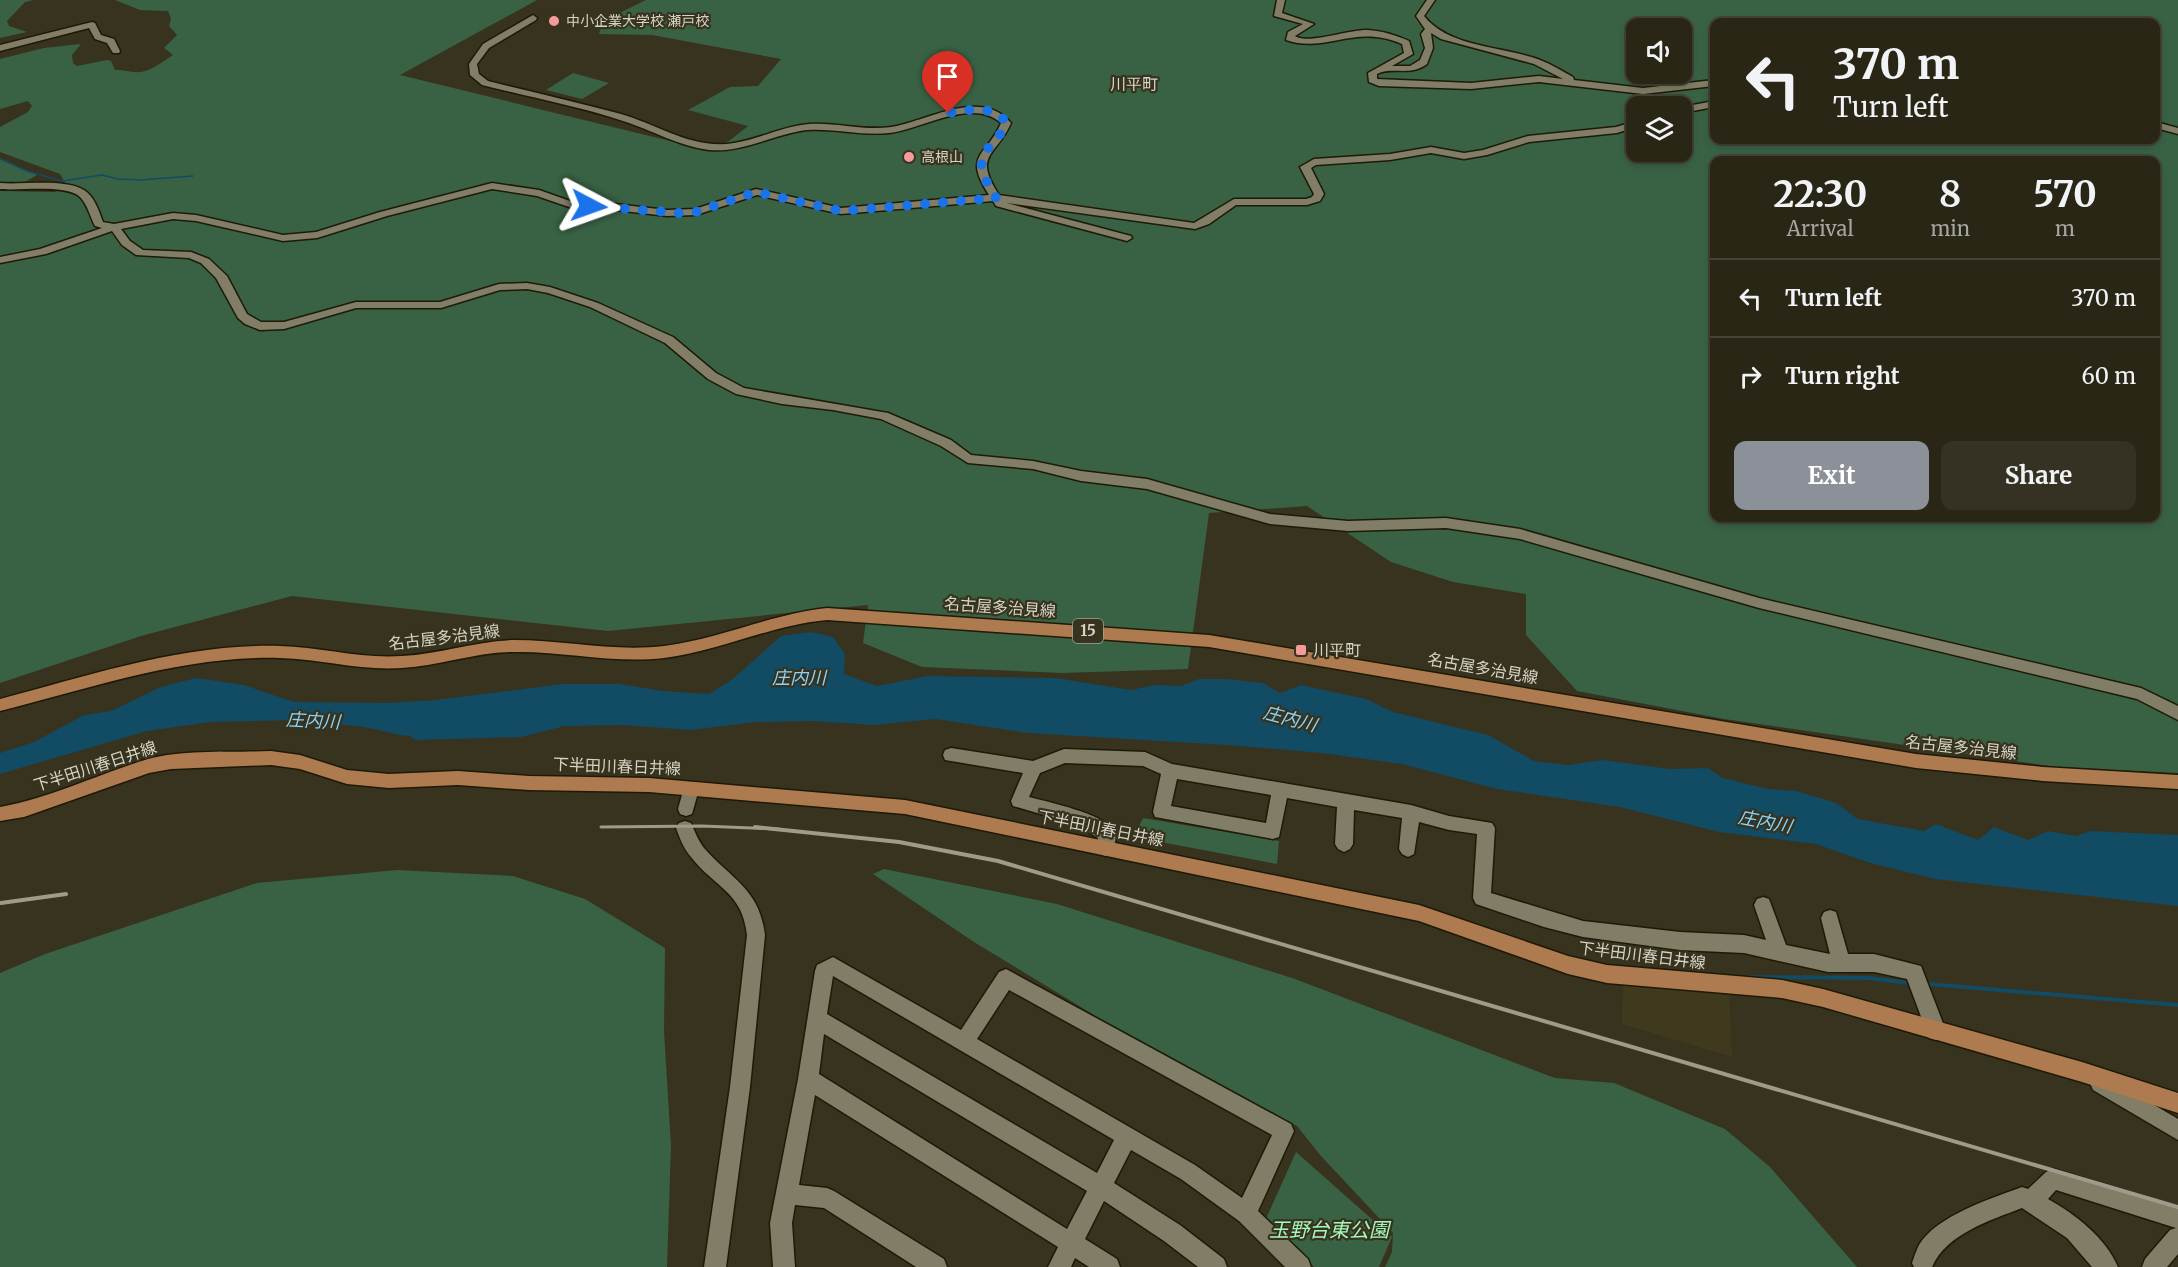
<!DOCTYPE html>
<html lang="en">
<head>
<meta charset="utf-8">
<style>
  :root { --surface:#292616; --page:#353223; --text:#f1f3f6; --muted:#a5a5a1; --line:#454335; --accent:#8c9099 }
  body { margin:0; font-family:Merriweather,"Noto Sans JP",serif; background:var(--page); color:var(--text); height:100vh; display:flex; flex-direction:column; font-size:22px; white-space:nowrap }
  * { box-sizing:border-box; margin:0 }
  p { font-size:20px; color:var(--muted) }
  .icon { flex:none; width:33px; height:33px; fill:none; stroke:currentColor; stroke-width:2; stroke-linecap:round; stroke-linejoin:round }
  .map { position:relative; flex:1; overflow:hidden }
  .panel { position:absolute; left:1710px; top:156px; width:450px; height:366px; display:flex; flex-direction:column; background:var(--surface); border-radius:12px; box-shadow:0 3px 9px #0003,0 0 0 2px var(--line) }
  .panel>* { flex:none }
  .guide { position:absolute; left:1710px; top:18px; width:450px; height:126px; border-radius:12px; box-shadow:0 3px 9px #0003,0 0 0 2px var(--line); background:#292616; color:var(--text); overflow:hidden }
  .fabs { position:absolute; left:1626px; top:18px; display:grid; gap:12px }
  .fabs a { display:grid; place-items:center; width:66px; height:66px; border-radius:12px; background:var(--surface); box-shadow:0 3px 9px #0003,0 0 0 2px var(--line); font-size:30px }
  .pin { position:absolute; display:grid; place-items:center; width:51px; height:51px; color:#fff; margin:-62px -26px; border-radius:50% 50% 50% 0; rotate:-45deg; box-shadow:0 0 6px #0007 }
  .pin .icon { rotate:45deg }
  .me { position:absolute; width:66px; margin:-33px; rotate:94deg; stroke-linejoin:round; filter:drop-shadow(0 0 4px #0008) }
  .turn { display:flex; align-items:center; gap:21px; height:126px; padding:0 24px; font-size:27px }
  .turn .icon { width:78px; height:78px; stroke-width:2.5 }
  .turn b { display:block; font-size:42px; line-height:51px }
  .eta { display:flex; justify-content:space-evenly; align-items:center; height:102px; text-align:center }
  .eta b { font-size:36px; font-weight:700; line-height:42px }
  .action { display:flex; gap:12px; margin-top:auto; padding:12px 24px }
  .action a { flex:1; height:69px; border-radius:12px; background:var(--accent); color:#fff; font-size:24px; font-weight:700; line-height:69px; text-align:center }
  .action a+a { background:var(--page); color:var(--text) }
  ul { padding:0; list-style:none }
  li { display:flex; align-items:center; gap:18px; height:78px; padding:0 24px; border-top:2px solid var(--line) }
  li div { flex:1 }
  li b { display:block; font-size:22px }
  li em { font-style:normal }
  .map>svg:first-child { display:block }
</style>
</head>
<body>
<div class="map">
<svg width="2178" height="1267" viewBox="0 0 2178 1267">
  <rect width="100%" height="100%" fill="#37331e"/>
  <polygon fill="#3f3a1e" points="1623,982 1729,992 1732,1057 1622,1024"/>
  <g fill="#396245" fill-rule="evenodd">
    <polygon points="0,0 33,0 25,2 7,21 9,26 27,32 0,38"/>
    <path d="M115 0H537L400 75 707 150 729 141 748 126 688 110 730 87 758 86 781 59 652 35 599 34 603 21 646 0H2178V773L2057 767 1724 719 1577 691 1526 635V594L1453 582 1391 562 1307 506 1209 513 1188 669 1062 673 922 667 863 643 868 605 608 631 292 596 141 636 0 683V191L55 192 67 186 60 174 0 152V127L28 112 32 106 28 101 0 109V59L44 48 81 44 72 55 73 63 77 66 107 60 111 61 115 70C123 70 127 71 134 72 148 74 162 62 173 55L164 48 177 35 169 26 171 19 168 11 140 10ZM1714 22H2156V140H1714ZM1636 28H1682V74H1636ZM1636 106H1682V152H1636ZM1714 160H2156V518H1714Z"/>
    <polygon points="573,73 609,83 582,99 546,90"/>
    <polygon points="0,158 37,175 20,185 0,183"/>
    <polygon points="1143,818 1279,841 1277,864 1134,837"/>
    <polygon points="884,869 1057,904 1295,979 1555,1078 1614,1083 1725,1129 1770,1167 1857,1267 1385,1267 1392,1252 1393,1233 1321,1156 1297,1126 1094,1015 974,942 873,874"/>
    <polygon points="397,870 513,876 585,899 665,948 664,1031 671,1145 667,1267 0,1267 0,973 45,954 257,883"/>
    <polygon points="1296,1152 1392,1237 1379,1267 1314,1267 1265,1221"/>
  </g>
  <polygon fill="#124b64" points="811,632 833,637 845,654 844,674 877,686 928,676 1055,678 1131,690 1154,685 1181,686 1199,679 1228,679 1263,683 1280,693 1301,685 1366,699 1393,712 1488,735 1534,761 1568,765 1603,760 1670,769 1708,768 1723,778 1768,789 1797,791 1836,803 1858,819 1924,831 1936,824 1978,840 1994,827 2028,840 2048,831 2076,836 2091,831 2178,835 2178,906 1935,879 1870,863 1816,844 1719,832 1620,807 1497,789 1402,764 1322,753 1227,745 1028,733 935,719 874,725 813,721 755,722 691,730 622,725 469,728 405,736 364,727 302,720 211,722 147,731 0,774 0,753 34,742 84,715 111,711 161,687 196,678 244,685 294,702 387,703 435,700 563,684 619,684 663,691 709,694 733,679 781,636"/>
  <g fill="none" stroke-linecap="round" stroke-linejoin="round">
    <polyline stroke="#124b64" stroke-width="1.5" points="0,159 27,171 62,181 102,175 118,179 140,180 193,176"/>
    <g stroke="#124b64" stroke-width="4">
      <polyline points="1748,977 1869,978 1910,983"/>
      <polyline points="1928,984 2178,1005"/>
    </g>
    <polygon fill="#124b64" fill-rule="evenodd" points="554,713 561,715 564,721 561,727 521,737 417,740 410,737 407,731 410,725 417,722 521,719"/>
    <g stroke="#1e1a06" stroke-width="3">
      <g id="minor">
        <path d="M1277 0H1285L1282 13 1314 24 1295 36C1306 45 1350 29 1368 30 1382 31 1396 35 1409 41L1413 54 1392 66H1410L1420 60 1425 48 1421 34 1425 29 1416 16 1427 0H1435L1424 16C1449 48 1504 46 1540 60 1551 64 1562 71 1573 77L1574 80 1643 88 1714 80V86L1643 94 1539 82 1471 89 1379 86 1369 82 1368 73 1404 53 1402 44C1355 23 1326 54 1286 40L1288 32 1303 24 1274 16ZM1431 33 1441 39 1534 64 1563 79 1539 76 1471 83 1377 79V74C1393 66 1410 77 1427 64L1433 48Z"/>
        <path d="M533 15 537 18 536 20 489 48 477 64 479 74 488 81C532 92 577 102 621 114 659 125 693 150 734 143 760 139 783 126 809 124 836 122 864 131 891 127 928 121 981 87 1011 123 997 156 972 154 999 195L1194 223 1234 199H1306L1312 197 1314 194 1300 167 1314 159 1390 154 1431 147 1464 153 1483 150 1528 136 1616 127 1636 121V127L1617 133 1529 142 1487 155 1464 159 1431 153 1390 160 1316 165 1311 168 1324 194 1320 201 1307 205H1236L1209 224 1195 229 1007 203 1131 236 1132 238 1127 241 996 206 993 201 841 214 757 195 696 215 667 216 606 209 572 208 537 196 492 189 387 216 317 238 283 241 196 221 173 219 121 229 130 241 143 250 191 252 209 259 227 276 247 314 261 322H284L356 302H440L499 284 527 283 550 287 598 303 673 337 716 373 744 388 888 413 951 440 971 455 1033 461 1081 471 1147 479 1270 514 1348 521 1446 518 1520 529 1759 598 2141 688 2178 706V720L2137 699 1759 608 1520 539 1446 528 1348 531 1270 524 1147 489 1081 481 1033 469 968 463 941 446 881 419 833 410 782 404 736 394 708 379 665 343 590 307 548 293 527 289 500 290 441 308H356L284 329 260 330 245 324 238 318 216 278 201 263 189 258 136 255 122 245 112 231 46 254 0 263V257L40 249 102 228 95 226C90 217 88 205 80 197 66 184 19 191 0 189V183C23 185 64 178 84 190 94 196 99 211 103 222L114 224 173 213 196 215 283 235 316 232 380 212 492 183 539 190 573 202 606 203 667 210 695 209 756 189 841 208 989 195C962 154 987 156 1001 123 973 97 922 129 889 133 862 136 834 128 807 130 774 134 743 153 709 150 678 146 652 130 623 121 577 106 529 97 482 85L470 75 469 64 483 44Z"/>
        <polygon points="92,22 95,23 101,35 114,39 120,51 119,53 113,53 107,43 95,39 89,28 0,51 0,45"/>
        <polygon points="1714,101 1714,107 1682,113 1682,107"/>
        <polygon points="2156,122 2178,128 2178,134 2156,128"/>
        <path d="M951 748 1033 761 1064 749 1145 752 1172 764 1411 805 1449 816 1492 823 1495 828 1491 893 1583 921 1680 932 1744 935 1766 940 1754 905 1757 899 1763 897 1769 899 1786 945 1830 954 1821 918 1824 912 1830 910 1836 912 1848 954H1874L1921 966 1946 1031 1943 1038 1936 1040 1929 1038 1907 979 1874 972H1828L1744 953 1680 950 1583 937 1544 927 1476 904 1473 898 1477 834 1449 830 1419 822 1414 854 1408 857 1402 854 1399 849 1402 818 1354 810 1353 844 1350 849 1344 852 1338 849 1335 844 1337 807 1287 798 1279 837 1273 839 1155 817 1153 812 1161 774 1143 766 1065 763 1040 773 1029 797C1049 802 1103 814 1114 830 1118 836 1114 848 1111 853L1105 856 1099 853 1096 848 1098 838 1075 824 1013 806 1011 801 1023 773 945 760 943 755 945 750ZM1177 779 1271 795 1266 823 1171 806Z"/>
        <polygon points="691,782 697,784 699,789 692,814 686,816 680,814 678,809 685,784"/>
        <path d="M685 821 691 823C695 832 698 840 704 848 732 880 759 888 765 935L750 1087 726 1267H704L730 1087 747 935C742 891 715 888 691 857 684 849 680 839 676 828L679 823Z"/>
        <path d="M833 957 961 1030 999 972 1006 969 1291 1124 1294 1131 1258 1211 1308 1259 1311 1267H1285L1239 1221 1181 1179 1131 1150 1114 1183 1180 1225 1224 1259 1227 1267H1198L1164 1241 1104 1201 1085 1239 1117 1259 1120 1267H1089L1075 1258 1071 1267H1048L1058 1247 815 1095 799 1185 827 1188 834 1191 944 1259 947 1267H916L824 1208 795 1205 792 1223 795 1267H773L770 1223 798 1079 815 971 817 965ZM833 976 1114 1140 1097 1173 827 1014ZM1009 990 1272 1135 1242 1198 1195 1165 977 1039ZM824 1034 1087 1191 1067 1229 819 1074Z"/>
        <polygon points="2100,1073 2178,1119 2178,1140 2093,1090 2090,1083 2093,1076"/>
        <path d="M2053 1169 2178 1207V1254L2167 1267H2142L2145 1259 2170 1230 2176 1228 2056 1190 2048 1199C2075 1214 2105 1237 2118 1267H2092L2067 1238 2022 1208C1991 1220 1946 1234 1932 1267H1914L1912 1263C1914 1257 1916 1251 1919 1245 1936 1216 1992 1198 2022 1187L2028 1189 2046 1172Z"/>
      </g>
    </g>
    <g stroke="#1e1a06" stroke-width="3">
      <g id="major">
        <path d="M827 608 1209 635 1916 754 2043 767 2178 775V789L2043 781 1916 768 1209 647 827 620C771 625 720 651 664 658 614 664 564 651 514 652 476 652 440 666 402 668 361 671 321 659 280 658 185 655 91 688 0 711V699C91 675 185 643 280 646 321 647 361 659 402 656 440 654 476 641 514 640 564 640 614 652 664 646 720 639 771 614 827 608Z"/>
        <path d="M271 751 300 755 347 770 389 774 458 771 529 776 649 778 905 800 1419 905 1568 956 1607 965 1782 980 1823 989 2082 1062 2178 1093V1113L2082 1082 1823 1007 1782 998 1607 983 1568 974 1419 921 905 814 649 792 529 790 458 785 389 788 347 784 300 769 271 765 171 769 149 773 24 817 0 821V807C51 798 98 774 148 759 185 749 233 753 271 751Z"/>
      </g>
    </g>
    <use href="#minor" fill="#817d66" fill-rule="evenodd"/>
    <use href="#major" fill="#ad7b4f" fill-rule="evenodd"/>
    <polyline stroke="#9e9b8b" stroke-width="3" points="601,827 702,826 778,829"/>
    <g stroke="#9e9b8b" stroke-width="4">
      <polyline points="755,827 899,842 998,861 2178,1207"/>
      <polyline points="1,903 66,894"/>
    </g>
  </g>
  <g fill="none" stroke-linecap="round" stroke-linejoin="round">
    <path stroke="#1a73e8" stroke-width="10" stroke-dasharray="0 18" d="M589 206 679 213 696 212 756 192 841 211 996 198C988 184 974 166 987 150 994 140 1002 135 1006 123 995 104 966 110 948 113"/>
  </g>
  <g fill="#f59b9b" stroke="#37331e" stroke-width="2">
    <circle cx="554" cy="21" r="6"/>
    <circle cx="909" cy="157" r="6"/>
    <rect x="1295" y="644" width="12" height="12" rx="3"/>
  </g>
  <g text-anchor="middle" stroke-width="4.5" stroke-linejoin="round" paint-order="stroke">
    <g font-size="14" fill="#d6d4c7" stroke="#37331e" text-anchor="start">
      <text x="566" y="26">中小企業大学校 瀬戸校</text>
      <text x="921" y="162">高根山</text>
    </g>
    <rect fill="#37331e" stroke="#a6a494" stroke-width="1.5" x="1073" y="619" width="30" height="24" rx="4.5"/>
    <g font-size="15" font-weight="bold" fill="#d6d4c7">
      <text x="1088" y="636">15</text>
    </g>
    <g font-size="16" fill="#d6d4c7" stroke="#37331e">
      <text x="1134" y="90">川平町</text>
    </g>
    <g font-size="16" fill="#d6d4c7" stroke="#37331e">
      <text transform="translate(1000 607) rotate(4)" y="6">名古屋多治見線</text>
      <text transform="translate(444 637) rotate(-7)" y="6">名古屋多治見線</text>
      <text transform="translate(1483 668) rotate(10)" y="6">名古屋多治見線</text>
      <text transform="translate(1961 747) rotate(6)" y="6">名古屋多治見線</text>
      <text transform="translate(95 766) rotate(-18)" y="6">下半田川春日井線</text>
      <text transform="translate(617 766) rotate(2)" y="6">下半田川春日井線</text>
      <text transform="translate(1101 828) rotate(11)" y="6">下半田川春日井線</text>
      <text transform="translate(1642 955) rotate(7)" y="6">下半田川春日井線</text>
    </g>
    <g font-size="16" fill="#d6d4c7" stroke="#37331e" text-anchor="start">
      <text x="1313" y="656">川平町</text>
    </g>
    <g font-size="18" font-style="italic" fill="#87d4fd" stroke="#37331e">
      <text x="799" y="684">庄内川</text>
      <text transform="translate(1290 719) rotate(15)" y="6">庄内川</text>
      <text transform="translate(313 721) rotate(3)" y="6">庄内川</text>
      <text transform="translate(1765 822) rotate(11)" y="6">庄内川</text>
    </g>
    <g font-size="20" font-style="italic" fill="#a3f9bb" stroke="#37331e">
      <text x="1329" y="1237">玉野台東公園</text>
    </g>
  </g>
</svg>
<div class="fabs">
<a><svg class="icon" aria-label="sound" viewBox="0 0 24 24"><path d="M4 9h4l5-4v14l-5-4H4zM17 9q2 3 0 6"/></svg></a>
<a><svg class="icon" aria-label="layers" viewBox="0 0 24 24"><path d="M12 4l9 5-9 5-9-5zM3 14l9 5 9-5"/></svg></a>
</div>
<div class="pin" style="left:948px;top:113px;background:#d93025"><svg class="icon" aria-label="arrive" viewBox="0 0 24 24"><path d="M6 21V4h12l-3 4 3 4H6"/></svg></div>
<svg class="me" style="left:589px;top:206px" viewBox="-20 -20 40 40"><path d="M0-17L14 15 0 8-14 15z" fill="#1a73e8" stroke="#fff" stroke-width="4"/></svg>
<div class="guide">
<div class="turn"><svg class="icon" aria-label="left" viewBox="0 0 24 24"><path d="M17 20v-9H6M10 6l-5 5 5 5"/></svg><div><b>370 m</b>Turn left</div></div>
</div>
<section class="panel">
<div class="eta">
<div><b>22:30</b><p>Arrival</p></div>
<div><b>8</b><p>min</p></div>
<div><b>570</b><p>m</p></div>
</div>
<ul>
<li><svg class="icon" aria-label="left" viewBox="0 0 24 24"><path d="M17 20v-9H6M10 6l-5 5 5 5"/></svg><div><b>Turn left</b></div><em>370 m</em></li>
<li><svg class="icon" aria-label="right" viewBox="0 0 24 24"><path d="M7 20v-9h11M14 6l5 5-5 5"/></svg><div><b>Turn right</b></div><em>60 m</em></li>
</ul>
<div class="action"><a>Exit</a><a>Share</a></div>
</section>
</div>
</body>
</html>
